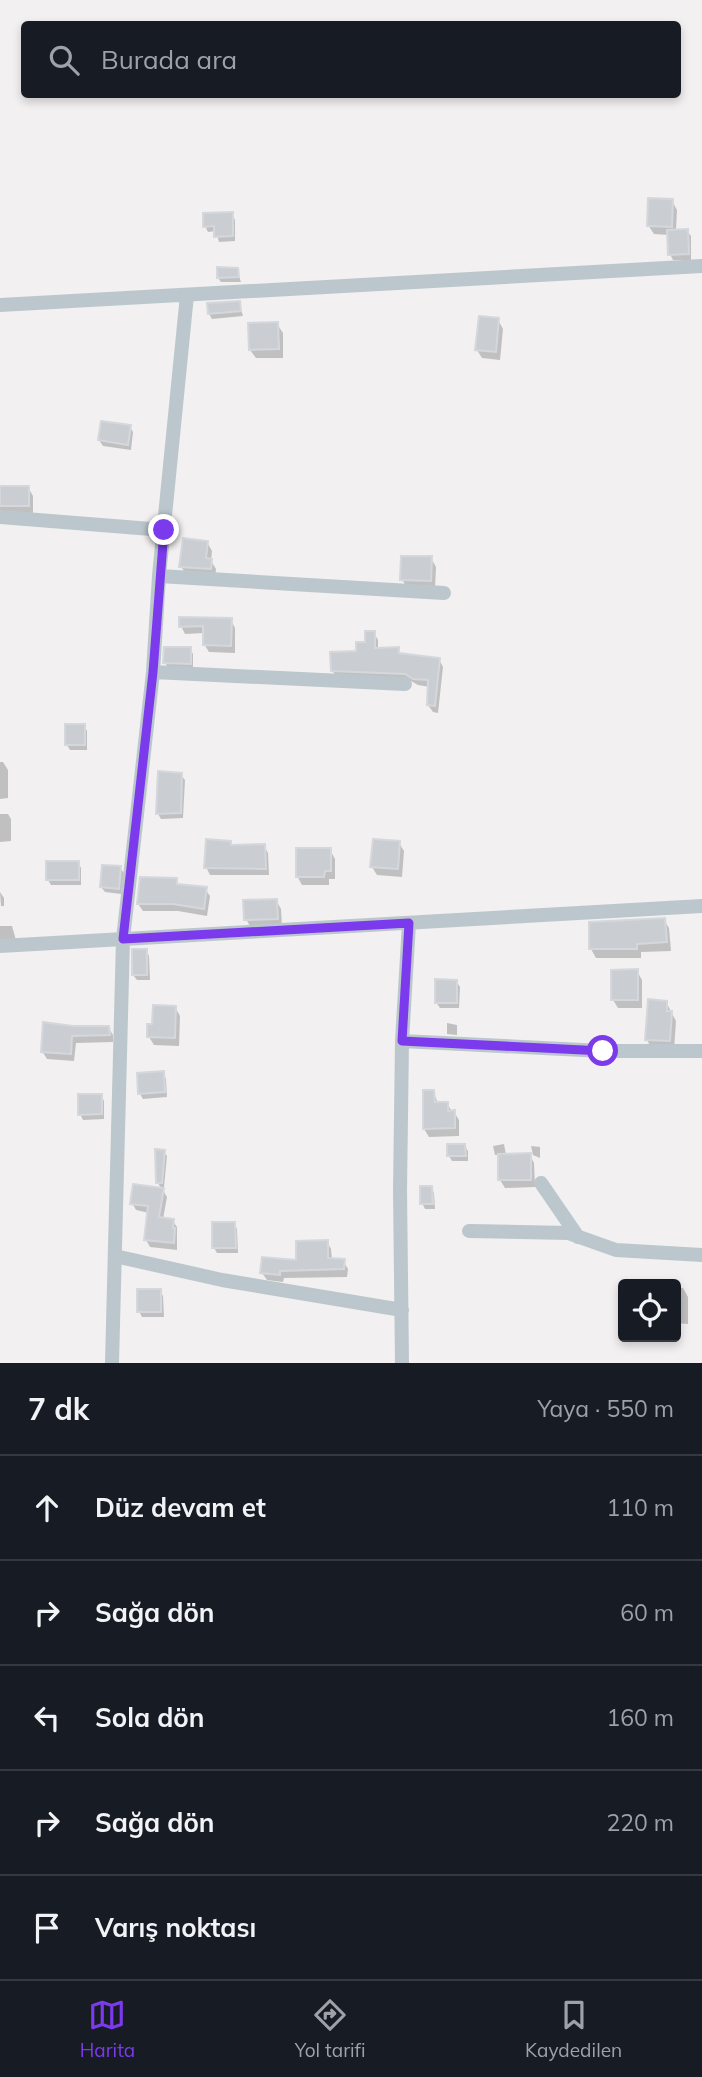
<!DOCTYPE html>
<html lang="tr">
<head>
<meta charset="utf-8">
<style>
  :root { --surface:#171b24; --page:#242831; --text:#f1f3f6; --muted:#9ea1a6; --line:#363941; --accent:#7c3aed }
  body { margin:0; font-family:Mulish,sans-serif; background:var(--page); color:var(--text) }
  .controls { position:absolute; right:21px; bottom:21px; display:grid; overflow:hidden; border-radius:7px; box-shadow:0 4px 10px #0003 }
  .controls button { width:63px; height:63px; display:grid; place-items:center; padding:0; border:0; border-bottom:2px solid var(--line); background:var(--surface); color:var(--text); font:35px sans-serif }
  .stop { position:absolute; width:21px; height:21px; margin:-16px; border:5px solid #7c3aed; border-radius:50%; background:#fff }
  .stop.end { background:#7c3aed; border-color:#fff; box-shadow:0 2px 7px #0008 }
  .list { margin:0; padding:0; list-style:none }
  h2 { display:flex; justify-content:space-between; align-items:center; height:91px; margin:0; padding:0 28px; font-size:30px }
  h2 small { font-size:23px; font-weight:400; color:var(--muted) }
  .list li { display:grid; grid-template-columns:46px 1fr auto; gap:21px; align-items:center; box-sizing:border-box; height:105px; padding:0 28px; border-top:2px solid var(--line) }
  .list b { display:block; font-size:26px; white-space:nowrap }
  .list em { font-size:23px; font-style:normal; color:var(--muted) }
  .icon { flex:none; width:38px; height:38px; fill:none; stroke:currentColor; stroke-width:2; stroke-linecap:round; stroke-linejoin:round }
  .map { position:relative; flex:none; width:702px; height:1363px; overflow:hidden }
  .search { position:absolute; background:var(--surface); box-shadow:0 4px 10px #0003; left:21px; right:21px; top:21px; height:77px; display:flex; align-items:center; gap:18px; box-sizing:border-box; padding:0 24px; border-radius:7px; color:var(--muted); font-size:26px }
  .sheet { height:616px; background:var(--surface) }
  nav { display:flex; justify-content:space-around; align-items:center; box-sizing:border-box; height:98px; border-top:2px solid var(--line); background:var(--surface); font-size:19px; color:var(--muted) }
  nav a { display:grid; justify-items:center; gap:4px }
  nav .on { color:var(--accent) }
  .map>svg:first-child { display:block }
</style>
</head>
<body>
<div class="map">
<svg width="702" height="1363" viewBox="0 0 702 1363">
  <rect width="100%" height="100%" fill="#f2f0f0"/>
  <!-- shadow -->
  <path fill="#0003" d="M672,201L677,210L676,231H687L691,236V260H673L670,254L669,235L654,234L648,225Z
    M232,214L235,220V241L219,242L216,231L208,232L205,226Z
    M237,270L241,282H221L218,278Z
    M239,303L243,316L212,319L209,314Z
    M498,320L503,329L500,360L482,358L477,350Z
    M277,324L283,333V358H256L250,350Z
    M130,427L133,432L131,450L103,446L99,440Z
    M28,487L33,496V514H0V488Z
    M207,542L212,551L211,561L216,569L215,578L186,575L181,566Z
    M431,558L436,567L435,589L407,588L402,579Z
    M231,620L235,628V653L209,652L204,644L205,633L185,634L181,626Z
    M374,633L378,640V649H398L401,655L439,659L443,667L438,713L433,712L428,705L430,687L418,685L411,681L337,678L332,670L358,653Z
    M190,648L193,654V669L168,668L165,662Z
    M84,725L87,731V750H70L67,745Z
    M0,762H3L8,770V798L0,799Z
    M181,775L185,780L183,818L161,819L158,814Z
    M0,814H8L11,819V841L0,842Z
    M230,842L233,847L264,846L268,853L269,875H210L206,867Z
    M399,843L404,851L402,877L377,875L372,867Z
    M330,850L335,859V879H329V885H302L297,876Z
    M78,862L81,868V885H51L48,880Z
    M120,868L124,873L121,894L105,892L101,887Z
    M176,879L179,886L205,889L210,896L207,916L178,911H143L138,904Z
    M0,892L4,898V906H1Z
    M276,900L281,909L282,927L251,928L246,919Z
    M664,920L669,928L671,951L641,952V958H596L591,949Z
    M0,926H12L16,940H0Z
    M146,950L149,956L150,980H137L133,975L134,951Z
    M637,971L642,980V1008H618L613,1000Z
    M456,981L460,987L459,1008H440L436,1002Z
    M666,1002L676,1021L674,1050L652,1049L647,1040Z
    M175,1007L180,1016L179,1046L154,1045L149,1037L154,1026Z
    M447,1023L457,1025V1035L447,1034Z
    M108,1027L113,1035V1042L76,1043L74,1061L47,1059L42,1051L73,1028Z
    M163,1073L166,1079L167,1097L143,1099L140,1094Z
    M433,1091L438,1103H447L452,1112H454L459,1120V1136L429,1137L424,1129Z
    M101,1095L104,1101V1119L83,1120L80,1114Z
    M504,1144L506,1155H530L534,1163L535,1187L505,1188L500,1180V1155H495L493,1146Z
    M464,1145L468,1151V1161H452L449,1156Z
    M531,1146L540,1147V1158L533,1155Z
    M164,1152L167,1156L164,1187H161L167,1197L163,1219L172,1220L177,1227V1250L150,1247L146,1240L149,1213L136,1210L132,1203L162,1190L158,1183Z
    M431,1188L434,1193L435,1209H425L422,1203Z
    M234,1224L237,1229L238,1253H217L214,1248Z
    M327,1242L331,1249L332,1260L343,1261L348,1269L347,1277L284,1278L283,1282L267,1280L262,1273L298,1262Z
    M676,1288H683L688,1297V1324L676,1323Z
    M160,1291L163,1296L164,1317H142L139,1311Z"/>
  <!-- building -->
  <path fill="#caced3" stroke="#d4d7dc" stroke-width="2" d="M648,198L673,199L672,227L647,226Z
    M233,212V236L214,237V226L203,227V213Z
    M688,229L689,254L668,255L667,230Z
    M217,267L238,268L239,277L217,278Z
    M240,301L241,311L208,314L207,303Z
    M479,316L499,318L496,352L475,350Z
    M278,322L279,349L249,350L248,323Z
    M101,421L131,425L128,445L98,440Z
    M0,486H29V506H0Z
    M183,538L208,541L206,558L212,559L211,569L179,567Z
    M401,556H432L431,581L400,580Z
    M179,617L232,618L231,646L203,645V626L179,627Z
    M365,631H375V648L399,647V653L440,658L435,706L427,705L428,680L413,679L405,674L331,671L330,652L356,651V642H365Z
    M164,647H191V664L163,663Z
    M65,724H85V745H65Z
    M158,771L182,773L181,813L156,814Z
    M206,839L231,841V845L265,844L266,869L204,868Z
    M373,839L400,841L398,869L370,867Z
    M296,848H331V871H325L324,877H296Z
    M46,861H79V880H46Z
    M102,865L121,866L119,889L100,887Z
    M140,877L177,878V884L207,887L204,909L173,904H137Z
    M277,899L278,919L244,920L243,900Z
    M665,918L667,942L637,944V949H589V922Z
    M132,949H147V975H132Z
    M638,969V1000H611V970Z
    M435,979L457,980V1003H435Z
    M648,999L667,1001V1011H672L670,1041L645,1040Z
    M153,1005L176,1006L175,1038L147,1037V1024H152Z
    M43,1022L73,1026H109L110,1035L72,1036L71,1054L41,1052Z
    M164,1071L165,1092L138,1094L137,1073Z
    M423,1090H434L435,1102H448V1111L455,1110V1128L423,1129Z
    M78,1094H102V1114L78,1115Z
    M447,1144H465L466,1156H447Z
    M155,1149L165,1150L162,1183H156Z
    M531,1153V1180H498V1154Z
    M133,1184L164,1188L159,1217L174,1219L173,1228H175L174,1243L144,1240L148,1206L130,1204Z
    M420,1186H432L433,1204H420Z
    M212,1222H235L236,1248H212Z
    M328,1240V1258L345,1259L344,1269L280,1271V1275L260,1273L262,1257L296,1260V1241Z
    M137,1289H161V1312H137Z"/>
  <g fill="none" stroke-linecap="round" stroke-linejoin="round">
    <!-- minor -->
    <path stroke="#bbc7cd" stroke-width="14" d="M0,305L702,266
      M0,517L164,530
      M159,576L444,593
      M153,672L405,684
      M0,946L702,906
      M402,1041L603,1051H702
      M541,1183L578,1237
      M469,1231L568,1233L616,1250L702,1255
      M115,1256L222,1280L402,1310
      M112,1363L123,939L153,672L159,576L187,295
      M402,1363L400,1190L402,1041L409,923"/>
  </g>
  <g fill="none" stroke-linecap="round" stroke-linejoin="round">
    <!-- route -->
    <path stroke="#7c3aed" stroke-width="9" d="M164,530L153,672L123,939L409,923L402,1041L603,1051"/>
  </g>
</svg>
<div class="controls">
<button><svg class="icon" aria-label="locate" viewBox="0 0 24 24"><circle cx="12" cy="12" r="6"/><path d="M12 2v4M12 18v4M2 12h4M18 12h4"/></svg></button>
</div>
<div class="stop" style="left:603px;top:1051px"></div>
<div class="stop end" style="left:164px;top:530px"></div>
<div class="search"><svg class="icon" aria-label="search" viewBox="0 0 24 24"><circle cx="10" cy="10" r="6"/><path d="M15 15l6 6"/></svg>Burada ara</div>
</div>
<section class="sheet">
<h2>7 dk<small>Yaya · 550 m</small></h2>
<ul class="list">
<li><svg class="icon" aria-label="ahead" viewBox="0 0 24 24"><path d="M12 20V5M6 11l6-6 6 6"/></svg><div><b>Düz devam et</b></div><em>110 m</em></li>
<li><svg class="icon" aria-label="right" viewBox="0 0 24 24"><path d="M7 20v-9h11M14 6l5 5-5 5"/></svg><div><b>Sağa dön</b></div><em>60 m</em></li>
<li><svg class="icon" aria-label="left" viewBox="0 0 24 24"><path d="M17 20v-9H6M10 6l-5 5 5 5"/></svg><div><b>Sola dön</b></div><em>160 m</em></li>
<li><svg class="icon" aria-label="right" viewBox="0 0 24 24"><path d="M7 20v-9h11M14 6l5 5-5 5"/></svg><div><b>Sağa dön</b></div><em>220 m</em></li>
<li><svg class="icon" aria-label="arrive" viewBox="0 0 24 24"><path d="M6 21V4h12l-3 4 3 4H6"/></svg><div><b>Varış noktası</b></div></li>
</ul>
</section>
<nav>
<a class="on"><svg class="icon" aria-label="map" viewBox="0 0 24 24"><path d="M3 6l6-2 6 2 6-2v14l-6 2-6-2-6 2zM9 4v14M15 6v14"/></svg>Harita</a>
<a><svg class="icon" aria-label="directions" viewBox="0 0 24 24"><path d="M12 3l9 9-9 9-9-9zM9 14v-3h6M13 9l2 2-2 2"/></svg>Yol tarifi</a>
<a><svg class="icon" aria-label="saved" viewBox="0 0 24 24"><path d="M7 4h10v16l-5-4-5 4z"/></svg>Kaydedilen</a>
</nav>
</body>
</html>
